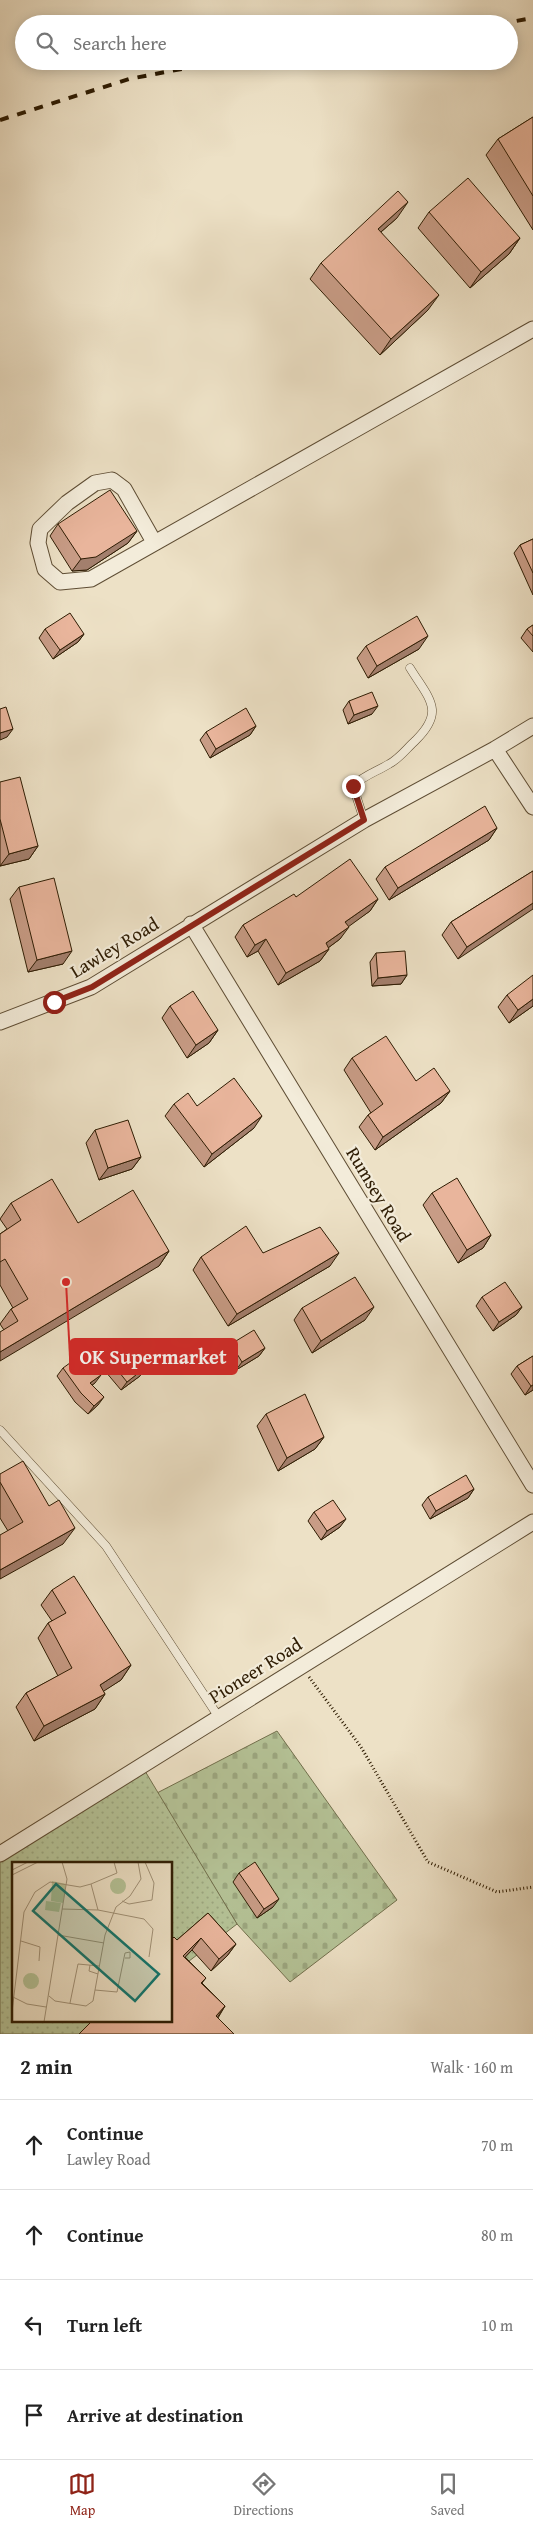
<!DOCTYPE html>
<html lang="en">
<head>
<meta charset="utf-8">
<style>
  :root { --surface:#fff; --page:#f6f6f6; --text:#222; --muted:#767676; --line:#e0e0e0; --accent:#8f2418 }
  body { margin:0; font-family:"Gentium Book Plus",serif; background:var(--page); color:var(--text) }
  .stop { position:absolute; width:15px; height:15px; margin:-11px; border:4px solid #8f2418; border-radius:50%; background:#fff }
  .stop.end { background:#8f2418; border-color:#fff; box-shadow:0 1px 5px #0008 }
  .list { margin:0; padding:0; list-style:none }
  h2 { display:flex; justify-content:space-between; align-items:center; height:65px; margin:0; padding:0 20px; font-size:21px }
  h2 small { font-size:16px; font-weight:400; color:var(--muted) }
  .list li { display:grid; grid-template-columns:32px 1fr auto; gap:15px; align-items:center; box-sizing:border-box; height:90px; padding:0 20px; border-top:1px solid var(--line) }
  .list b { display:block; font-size:19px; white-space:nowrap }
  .list p { margin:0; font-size:16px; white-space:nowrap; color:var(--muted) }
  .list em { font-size:16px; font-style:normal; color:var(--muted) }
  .icon { flex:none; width:28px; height:28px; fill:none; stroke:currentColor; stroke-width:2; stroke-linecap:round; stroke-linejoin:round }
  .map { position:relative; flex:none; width:533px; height:2034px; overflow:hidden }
  .search { position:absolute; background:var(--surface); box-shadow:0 2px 12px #0003; left:15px; right:15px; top:15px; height:55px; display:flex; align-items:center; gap:12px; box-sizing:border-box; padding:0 18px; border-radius:28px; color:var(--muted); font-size:19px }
  .sheet { height:425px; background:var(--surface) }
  nav { display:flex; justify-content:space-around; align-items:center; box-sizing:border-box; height:70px; border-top:1px solid var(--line); background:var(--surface); font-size:14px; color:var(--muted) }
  nav a { display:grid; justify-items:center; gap:2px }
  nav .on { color:var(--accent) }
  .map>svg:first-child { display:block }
</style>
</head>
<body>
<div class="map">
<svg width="533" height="2034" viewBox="0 0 533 2034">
  <defs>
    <pattern id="cemetery-stones" width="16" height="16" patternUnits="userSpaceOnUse" patternTransform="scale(1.25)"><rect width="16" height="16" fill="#b5c397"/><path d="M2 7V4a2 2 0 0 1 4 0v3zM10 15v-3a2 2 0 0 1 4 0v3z" fill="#9ca780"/></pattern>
    <pattern id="garden-dots" width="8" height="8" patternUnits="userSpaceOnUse" patternTransform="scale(1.25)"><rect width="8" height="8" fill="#b5c397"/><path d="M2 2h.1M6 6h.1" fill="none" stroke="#9ca780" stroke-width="1.8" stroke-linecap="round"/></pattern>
  </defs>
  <rect width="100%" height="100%" fill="#ede1c6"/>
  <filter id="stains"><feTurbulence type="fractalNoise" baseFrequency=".004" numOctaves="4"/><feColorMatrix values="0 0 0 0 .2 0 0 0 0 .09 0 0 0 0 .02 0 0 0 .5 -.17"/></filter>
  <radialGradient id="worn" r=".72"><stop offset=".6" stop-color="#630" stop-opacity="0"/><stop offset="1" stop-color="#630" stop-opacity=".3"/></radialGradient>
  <!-- cemetery -->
  <path fill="url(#cemetery-stones)" stroke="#72704d" d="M277,1731L397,1900L290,1982L237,1924L157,1793Z"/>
  <!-- garden -->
  <path fill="url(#garden-dots)" stroke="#72704d" d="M142,1766L237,1924L171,1975V1863H14V2020H114L96,2034H0V1854Z"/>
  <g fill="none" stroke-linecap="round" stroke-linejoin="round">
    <!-- service casing -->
    <g stroke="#5e4d34" stroke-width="9">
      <path id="service" d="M364,820L353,786C364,775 376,772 389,764C399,759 407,748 415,741C446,711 429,699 410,668
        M0,1430L106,1546L218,1716"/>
    </g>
    <!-- minor casing -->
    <g stroke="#5e4d34" stroke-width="17">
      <path id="minor" d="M154,542L124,489L112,480L95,483L67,503L40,529L38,543L45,569L60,582L91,579L533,329
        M495,749L533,807
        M191,924L533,1485
        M0,1022L91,987L364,820L495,749L533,726
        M0,1854L533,1522"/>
    </g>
    <!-- path -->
    <path stroke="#2e1c03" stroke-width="3" stroke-dasharray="1 2.5" stroke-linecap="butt" d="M309,1677L361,1747L428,1862L497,1892L533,1887"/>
    <!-- service -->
    <use href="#service" stroke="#f3ecda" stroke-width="8"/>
    <!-- minor -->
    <use href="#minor" stroke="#f3ecda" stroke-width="15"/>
    <!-- rail -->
    <path stroke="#2e1c03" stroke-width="4" stroke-dasharray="9 9" stroke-linecap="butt" d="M499,24L533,18
      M0,120L129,79L223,61"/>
  </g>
  <!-- wall -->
  <path fill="#c89c86" stroke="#2e1c03" d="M533,117V230L486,155L498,139Z
    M429,212L520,238L509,254L470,288L418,228Z
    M397,218L381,232L428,310L380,355L310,279L321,263Z
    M58,524L137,531L128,543L87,570L72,571L50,536Z
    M533,539V595L514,553L520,545Z
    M533,625V652L521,638L527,629Z
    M45,629L84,634L78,642L53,659L39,638Z
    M366,646L419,649L368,678L357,658Z
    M349,701L372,714L348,724L343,710Z
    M256,726L250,735L210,758L200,740L206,732Z
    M0,782L38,846L29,859L0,866Z
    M497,828L489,840L389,900L376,879L385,867Z
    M533,871L458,959L442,935L451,922Z
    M19,887L63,964L28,972L10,899Z
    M296,897L378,899L370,911L348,926L340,939L328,948L329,949L320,961L278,985L258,951L247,957L235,937L243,925Z
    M376,953L407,975L401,984L372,986L370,962Z
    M507,995L533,1006L509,1023L498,1007Z
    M170,1006L218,1030L209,1043L187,1058L162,1018Z
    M352,1058L416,1081L450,1091L441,1103L375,1150L359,1127L368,1115L371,1113L344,1070Z
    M174,1104L197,1106L254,1128L204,1167L165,1116Z
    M95,1130L141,1157L132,1169L99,1180L86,1143Z
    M432,1193L491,1235L483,1248L458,1263L423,1205Z
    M11,1203L78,1223L169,1251L159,1266L4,1330L0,1324L11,1309L13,1308L0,1285V1234L7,1229L0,1219Z
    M263,1253L330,1266L228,1326L193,1270L201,1257Z
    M482,1297L522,1307L516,1315L493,1331L476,1306Z
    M302,1308L365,1320L312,1353L294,1320Z
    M231,1344L265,1348L259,1356L236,1370L225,1353Z
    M533,1356V1390L525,1395L511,1374L517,1366Z
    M111,1362L140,1376L121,1390L105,1371Z
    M63,1368L95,1383L92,1385L98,1405L88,1414L75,1402L57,1376Z
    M266,1414L324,1437L315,1449L278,1471L257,1426Z
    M0,1474L63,1544L8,1531L0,1518Z
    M474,1489L468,1498L430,1519L422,1505L428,1497Z
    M314,1512L340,1527L321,1540L308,1521Z
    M52,1590L131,1665L121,1680L103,1691L105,1694L95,1709L34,1741L16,1707L26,1693L58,1676L38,1638L48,1623L52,1621L41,1605Z
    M239,1873L273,1907L257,1918L233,1882Z
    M208,1913L236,1944L227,1956L211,1971L192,1950L185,1957L206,1978L202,1983L225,2006L218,2018L79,2034L177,1940Z"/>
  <!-- shaded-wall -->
  <path fill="#a37f6d" stroke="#2e1c03" d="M408,202L397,218L367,244L378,229Z
    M520,238L509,254L470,288L481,272Z
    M439,295L428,310L380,355L391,339Z
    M137,531L128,543L87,570L72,571L81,559Z
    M84,634L78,642L53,659L60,650Z
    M428,636L419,649L368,678L377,666Z
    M378,706L372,714L348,724L354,715Z
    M256,726L250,735L210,758L216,749Z
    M13,729L7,737L0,740V733Z
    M497,828L489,840L389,900L398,888Z
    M38,846L29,859L0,866L9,854Z
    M378,899L370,911L337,935L345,922Z
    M533,903V909L458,959L467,947Z
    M349,927L340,939L317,956L326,943Z
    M266,939L258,951L247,957L255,945Z
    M329,949L320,961L278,985L286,973Z
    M72,951L63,964L28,972L37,960Z
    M407,975L401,984L372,986L378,978Z
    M533,999V1006L509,1023L518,1010Z
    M218,1030L209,1043L187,1058L196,1045Z
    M450,1091L441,1103L375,1150L383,1137Z
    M262,1116L254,1128L204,1167L212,1154Z
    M141,1157L132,1169L99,1180L108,1168Z
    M491,1235L483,1248L458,1263L467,1250Z
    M169,1251L159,1266L0,1361V1352Z
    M339,1253L330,1266L228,1326L237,1314Z
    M374,1307L365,1320L312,1353L321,1341Z
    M522,1307L516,1315L493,1331L499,1322Z
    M265,1348L259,1356L236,1370L242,1362Z
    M146,1367L140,1376L121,1390L127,1382Z
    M101,1375L95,1383L84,1391L90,1383Z
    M533,1385V1390L525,1395L531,1386Z
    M104,1397L98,1405L88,1414L94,1406Z
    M324,1437L315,1449L278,1471L287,1458Z
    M474,1489L468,1498L430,1519L436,1511Z
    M346,1519L340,1527L321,1540L327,1531Z
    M75,1528L63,1544L0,1579V1570Z
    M131,1665L121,1680L90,1700L100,1685Z
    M105,1694L95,1709L34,1741L44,1726Z
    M279,1899L273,1907L257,1918L264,1909Z
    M201,1938L192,1950L175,1968L183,1956Z
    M236,1944L227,1956L211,1971L219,1959Z
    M225,2006L217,2018L216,2016Z"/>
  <!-- building -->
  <path fill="#e9b59c" stroke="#2e1c03" d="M533,117V196L498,139Z
    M468,178L520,238L481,272L429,212Z
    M398,191L408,202L378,229L439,295L391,339L321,263Z
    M110,490L137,531L96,557L81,559L58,524Z
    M533,539V573L520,545Z
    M70,613L84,634L60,650L45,629Z
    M417,616L428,636L377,666L366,646Z
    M533,625V636L527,629Z
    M372,692L378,706L354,715L349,701Z
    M6,707L13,729L0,733V709Z
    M246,708L256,726L216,749L206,732Z
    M20,777L38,846L9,854L0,819V782Z
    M485,806L497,828L398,888L385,867Z
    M350,859L378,899L345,922L349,927L326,943L329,949L286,973L266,939L255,945L243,925L294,894L296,897Z
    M533,871V903L467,947L451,922Z
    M54,878L72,951L37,960L19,887Z
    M405,951L407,975L378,978L376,953Z
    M533,975V999L518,1010L507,995Z
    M193,991L218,1030L196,1045L170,1006Z
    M386,1036L416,1081L434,1068L450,1091L383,1137L368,1115L383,1104L352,1058Z
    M234,1078L262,1116L212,1154L174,1104L188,1093L197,1106Z
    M128,1120L141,1157L108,1168L95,1130Z
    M457,1178L491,1235L467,1250L432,1193Z
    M52,1179L78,1223L133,1190L169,1251L0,1352V1332L18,1321L11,1309L28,1299L5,1259L0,1262V1234L21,1220L11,1203Z
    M246,1226L263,1253L320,1227L339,1253L237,1314L201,1257Z
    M355,1277L374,1307L321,1341L302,1308Z
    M505,1282L522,1307L499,1322L482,1297Z
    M254,1330L265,1348L242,1362L231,1344Z
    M130,1347L146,1367L127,1382L111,1362Z
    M85,1352L101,1375L90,1383L104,1397L94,1406L81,1393L63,1368Z
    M533,1356V1385L531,1386L517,1366Z
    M305,1394L324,1437L287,1458L266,1414Z
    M23,1461L49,1506L59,1500L75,1528L0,1570V1535L23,1522L0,1482V1474Z
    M466,1475L474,1489L436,1511L428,1497Z
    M333,1500L346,1519L327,1531L314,1512Z
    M74,1576L131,1665L100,1685L105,1694L44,1726L26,1693L72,1668L48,1623L66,1613L52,1590Z
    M255,1862L279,1899L264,1909L239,1873Z
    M208,1913L236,1944L219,1959L201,1938L183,1956L206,1978L201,1983L225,2006L216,2016L234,2034H79L93,2020H171V1940L174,1937L177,1940Z"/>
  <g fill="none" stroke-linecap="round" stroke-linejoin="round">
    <!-- route -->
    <path stroke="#8f2418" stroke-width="6" d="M54,1002L92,987L364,820L353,786"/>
  </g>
  <g text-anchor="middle" stroke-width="4.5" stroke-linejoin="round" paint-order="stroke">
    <!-- street labels -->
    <g font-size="19" fill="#2e1c03" stroke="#f3ecda">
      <text transform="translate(114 947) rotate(-31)" y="7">Lawley Road</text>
      <text transform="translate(379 1194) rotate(59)" y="7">Rumsey Road</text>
      <text transform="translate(255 1670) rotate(-32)" y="7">Pioneer Road</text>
    </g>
  </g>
  <!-- overview -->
  <g transform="translate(12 1862)">
    <rect width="160" height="160" fill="#ede1c6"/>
    <path d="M34,39L49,41L47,50L33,48Z" fill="#b5c397"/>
    <path d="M40,19L54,22L51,41L39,39Z" fill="#b5c397"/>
    <path d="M98 24a8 8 0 1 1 16 0a8 8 0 1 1-16 0ZM11 119a8 8 0 1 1 16 0a8 8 0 1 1-16 0Z" fill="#b5c397"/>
    <path fill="none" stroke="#a19278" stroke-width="1" d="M0,8L16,0M0,13L26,0M79,22L86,48M110,39L117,42L140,38L142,21L133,0M50,47L86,48L132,57L141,67L137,95M46,73L92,81M9,79L28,85L27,99M78,103L77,109L86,112M83,128L93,73L104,45L118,34L129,17L126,0M37,134L43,139L74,144L81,139L83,128L105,130L113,91L118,90V96H113M1,135L15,142L34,145M58,141L66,102L87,104M0,150L12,50L23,30L38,20L68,25L79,22L105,11L102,0M32,160L55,17L50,0"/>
    <path fill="#0f766e" fill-opacity="0.15" stroke="#0f766e" stroke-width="2.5" d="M44,22L147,112L123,139L21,49Z"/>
    <rect width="160" height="160" fill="none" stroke="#2e1c03" stroke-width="2.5"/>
  </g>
  <!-- callouts -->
  <path fill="none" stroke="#d62828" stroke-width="2" d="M66 1282L70 1357"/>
  <circle fill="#d62828" stroke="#f3ecda" stroke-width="2" cx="66" cy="1282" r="5"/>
  <rect fill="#d62828" stroke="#d62828" stroke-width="2" x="70" y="1339" width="167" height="35" rx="5"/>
  <g font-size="20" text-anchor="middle" font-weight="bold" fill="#fff">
    <text x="153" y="1364">OK Supermarket</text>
  </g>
  <rect width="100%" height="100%" filter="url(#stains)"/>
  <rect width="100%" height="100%" fill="url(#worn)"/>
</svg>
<div class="stop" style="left:54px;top:1002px"></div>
<div class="stop end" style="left:353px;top:786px"></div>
<div class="search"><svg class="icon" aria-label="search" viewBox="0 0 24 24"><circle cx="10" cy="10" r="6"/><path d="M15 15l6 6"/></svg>Search here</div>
</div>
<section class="sheet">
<h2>2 min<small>Walk · 160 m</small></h2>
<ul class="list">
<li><svg class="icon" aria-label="ahead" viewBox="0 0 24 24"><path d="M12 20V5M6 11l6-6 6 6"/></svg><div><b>Continue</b><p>Lawley Road</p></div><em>70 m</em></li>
<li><svg class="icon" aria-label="ahead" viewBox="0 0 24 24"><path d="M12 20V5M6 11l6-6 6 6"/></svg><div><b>Continue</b></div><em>80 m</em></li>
<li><svg class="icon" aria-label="left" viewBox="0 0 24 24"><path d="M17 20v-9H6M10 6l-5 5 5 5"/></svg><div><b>Turn left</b></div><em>10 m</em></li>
<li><svg class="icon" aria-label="arrive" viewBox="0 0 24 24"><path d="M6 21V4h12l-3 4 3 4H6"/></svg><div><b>Arrive at destination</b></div></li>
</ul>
</section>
<nav>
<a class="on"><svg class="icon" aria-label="map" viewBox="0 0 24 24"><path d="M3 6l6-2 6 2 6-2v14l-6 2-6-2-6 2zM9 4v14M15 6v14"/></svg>Map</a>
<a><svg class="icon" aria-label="directions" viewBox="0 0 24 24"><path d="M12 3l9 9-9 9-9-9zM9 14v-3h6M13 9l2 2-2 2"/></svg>Directions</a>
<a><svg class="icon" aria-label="saved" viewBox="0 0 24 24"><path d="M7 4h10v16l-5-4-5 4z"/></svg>Saved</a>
</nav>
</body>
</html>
